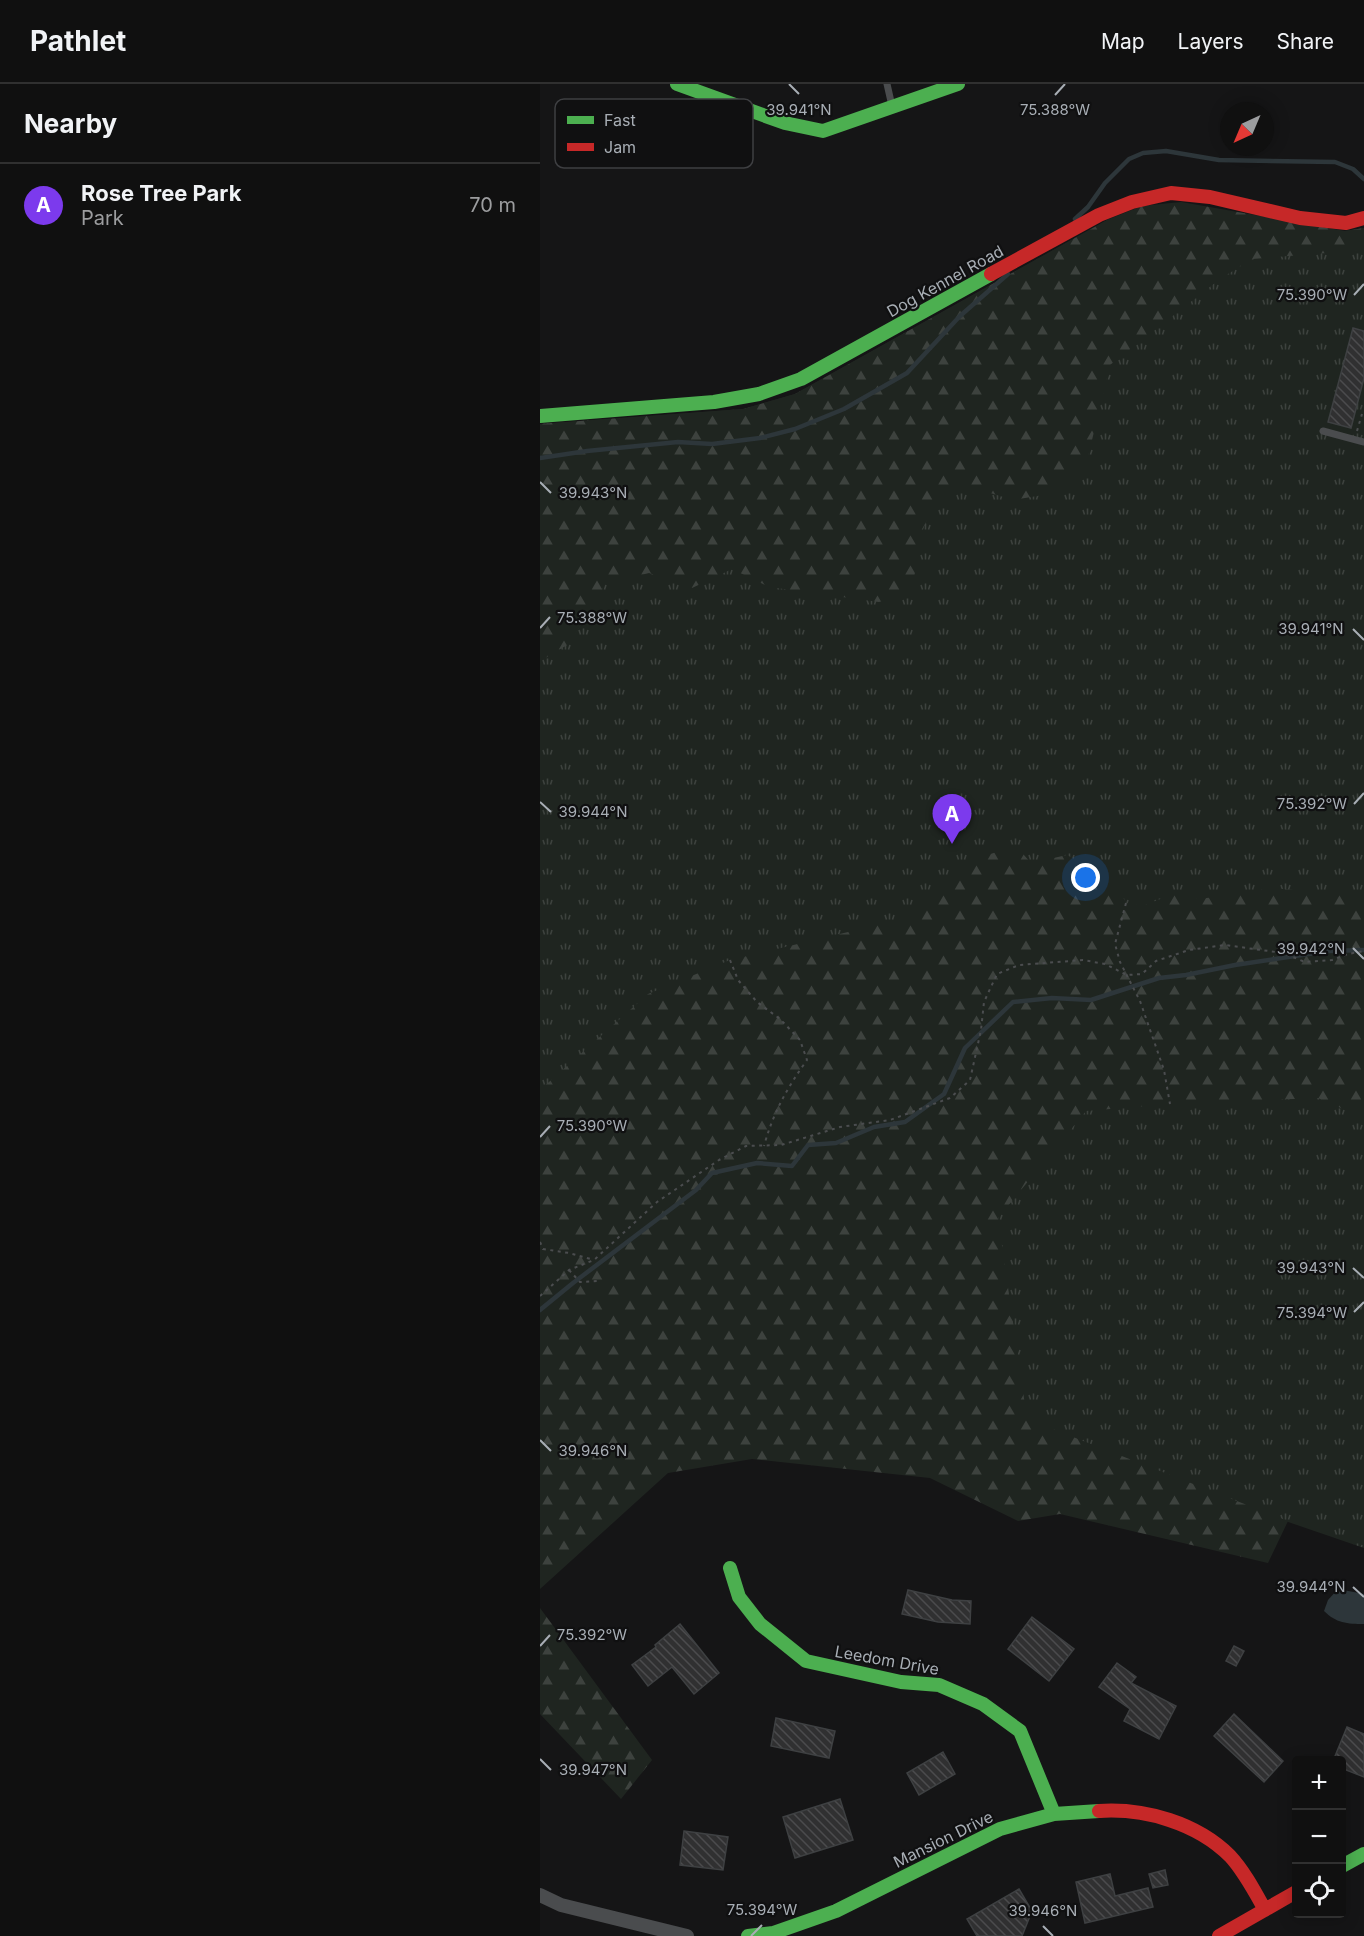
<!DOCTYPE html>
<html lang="en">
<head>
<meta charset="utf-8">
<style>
  :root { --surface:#101010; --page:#191919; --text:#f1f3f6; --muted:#9c9d9f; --line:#303030; --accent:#7c3aed }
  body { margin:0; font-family:Inter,sans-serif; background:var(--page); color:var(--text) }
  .controls { position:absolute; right:18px; bottom:18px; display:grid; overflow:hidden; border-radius:6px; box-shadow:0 3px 15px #0003 }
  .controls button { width:54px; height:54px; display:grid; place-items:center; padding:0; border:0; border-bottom:2px solid var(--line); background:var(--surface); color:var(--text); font:30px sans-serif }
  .compass { position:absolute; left:680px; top:18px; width:54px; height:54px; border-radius:50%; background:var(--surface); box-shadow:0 3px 15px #0003; rotate:224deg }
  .you { position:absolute; left:546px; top:794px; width:21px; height:21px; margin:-15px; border:4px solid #fff; border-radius:50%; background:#1a73e8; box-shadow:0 0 0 9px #1a73e833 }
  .badge { display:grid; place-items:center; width:39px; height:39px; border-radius:50%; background:var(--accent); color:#fff; font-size:20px; font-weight:700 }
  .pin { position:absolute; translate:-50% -50px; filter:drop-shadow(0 2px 3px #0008) }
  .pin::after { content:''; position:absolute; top:32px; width:21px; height:18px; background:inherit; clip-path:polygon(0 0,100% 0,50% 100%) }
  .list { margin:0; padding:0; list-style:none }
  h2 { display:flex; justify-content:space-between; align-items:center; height:78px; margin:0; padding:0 24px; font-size:26px }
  h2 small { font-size:20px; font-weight:400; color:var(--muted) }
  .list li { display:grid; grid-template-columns:39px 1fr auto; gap:18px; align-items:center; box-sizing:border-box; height:84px; padding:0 24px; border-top:2px solid var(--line) }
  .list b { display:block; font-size:22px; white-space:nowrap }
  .list p { margin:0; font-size:20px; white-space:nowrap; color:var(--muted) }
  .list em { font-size:20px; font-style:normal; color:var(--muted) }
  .icon { flex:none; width:33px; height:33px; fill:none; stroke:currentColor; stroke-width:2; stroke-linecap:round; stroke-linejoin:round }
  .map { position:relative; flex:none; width:824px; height:1852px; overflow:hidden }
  header { display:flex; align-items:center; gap:36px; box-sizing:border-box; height:84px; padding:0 30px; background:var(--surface); border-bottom:2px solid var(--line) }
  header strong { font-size:28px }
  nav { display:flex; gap:33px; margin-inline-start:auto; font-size:21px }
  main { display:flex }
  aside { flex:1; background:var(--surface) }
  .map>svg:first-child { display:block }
</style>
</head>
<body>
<header>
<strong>Pathlet</strong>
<nav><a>Map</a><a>Layers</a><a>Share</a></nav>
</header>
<main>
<aside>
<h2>Nearby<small></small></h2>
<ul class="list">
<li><span class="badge">A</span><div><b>Rose Tree Park</b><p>Park</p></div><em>70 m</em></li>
</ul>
</aside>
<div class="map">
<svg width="824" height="1852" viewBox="0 0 824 1852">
  <defs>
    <pattern id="grass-tufts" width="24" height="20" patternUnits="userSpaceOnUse" patternTransform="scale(1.5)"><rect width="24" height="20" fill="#1f2520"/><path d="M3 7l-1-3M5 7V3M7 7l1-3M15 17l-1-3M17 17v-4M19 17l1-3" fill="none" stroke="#3d423e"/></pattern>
    <pattern id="forest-firs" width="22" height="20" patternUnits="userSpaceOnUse" patternTransform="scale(1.5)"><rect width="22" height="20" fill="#1f2520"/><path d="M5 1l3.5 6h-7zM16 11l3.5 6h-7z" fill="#3d423e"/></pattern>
    <pattern id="building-back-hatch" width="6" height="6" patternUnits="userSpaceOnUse" patternTransform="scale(1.5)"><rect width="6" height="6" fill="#303031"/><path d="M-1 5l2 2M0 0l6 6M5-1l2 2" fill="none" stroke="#4b4b4d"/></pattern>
  </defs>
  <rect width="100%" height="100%" fill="#151516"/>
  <!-- grass -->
  <path fill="url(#grass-tufts)" d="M569,135L805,147L824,144V1464L0,1181V340L203,325L255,310Z"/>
  <!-- forest -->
  <path fill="url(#forest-firs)" d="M641,118L805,147L824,144V166L712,175L680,195L570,281L546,381L515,409L473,416L434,404L413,406L395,415L382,448L374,494L361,512L339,518L229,503L192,485L152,504L109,489L65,500L29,560L0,577V340L203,325L255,310L569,135L602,122Z
    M476,762L491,779L527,771L575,798L586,819L603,822L635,809L660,815L733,804L824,813V1034L778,1014L630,1020L546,1027L458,1134L487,1335L748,1437L728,1479L520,1430L478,1437L390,1394L212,1375L128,1389L0,1505V1006L108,910L190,876L371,833L387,814L413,804L428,777Z
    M0,1524L112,1676L81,1715L0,1630Z"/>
  <!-- water -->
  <path fill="#2d363a" d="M798,1505L824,1510V1540C807,1540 796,1539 784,1527L788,1516Z"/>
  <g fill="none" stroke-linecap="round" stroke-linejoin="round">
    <!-- stream -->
    <path stroke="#2d363a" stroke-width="4.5" d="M535,135L548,123L565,99L589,75L603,69L626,67L679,76L795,78L813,85L824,95
      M0,374L47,367L138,358L172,360L220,354L255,345L304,325L367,289L420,232L468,190
      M0,1226L33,1199L156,1106L172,1089L217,1079L252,1082L268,1061L296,1059L334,1043L365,1038L404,1010L425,964L473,918L512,914L551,916L619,894L646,891L695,881L789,867L824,866"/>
  </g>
  <!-- building -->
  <path fill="url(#building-back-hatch)" stroke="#3e4042" stroke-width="1.5" d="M813,244L824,247V294L811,344L788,338Z
    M368,1506L412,1516L431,1517L430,1540L398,1538L362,1530Z
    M492,1533L534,1565L509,1597L468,1565Z
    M140,1540L179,1589L154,1610L132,1583L108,1602L92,1581L116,1563L115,1561Z
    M694,1562L704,1567L696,1582L686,1577Z
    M577,1579L596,1593L591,1599L636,1622L619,1655L584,1637L590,1625L559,1603Z
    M694,1630L743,1677L724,1698L674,1652Z
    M236,1634L295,1647L289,1674L231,1662Z
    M807,1643L824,1650V1693L801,1684V1677H793Z
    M403,1668L415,1690L379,1711L367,1689Z
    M300,1715L313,1756L255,1774L243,1733Z
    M144,1747L188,1753L183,1786L140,1781Z
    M625,1786L628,1801L613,1804L609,1790Z
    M570,1790L575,1812L608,1804L613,1823L545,1839L536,1798Z
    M479,1805L492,1827L482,1852H437L427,1835Z"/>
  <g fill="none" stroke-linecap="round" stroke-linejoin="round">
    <!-- path -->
    <path stroke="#4b4d4f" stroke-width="2" stroke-dasharray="3 4.5" stroke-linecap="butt" d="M817,347L822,330
      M586,819L575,860L580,878L600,917L624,986L630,1020
      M190,876L198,896L217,918L240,935L260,956L267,976C247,1004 233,1029 224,1062
      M0,1158L3,1165L29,1169L54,1176
      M29,1186L40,1198L58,1197
      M0,1212L29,1186L54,1176L117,1118L179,1076L206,1062L241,1061L300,1043L350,1036L410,1014L430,996L441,946L444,918L457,890L479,881L543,876L565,880L587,891L602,890L616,877L649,866L685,861L743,869L765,878L792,876L808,870L824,867"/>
    <!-- lane -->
    <path stroke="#4a4c4e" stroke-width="7" d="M347,0L352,22
      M783,347L824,358"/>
    <!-- street -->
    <path stroke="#4a4c4e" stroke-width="14" d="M0,1811L21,1821L147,1852"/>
    <!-- fast -->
    <path stroke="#4caf50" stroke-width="14" d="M137,0L245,39L283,47L418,0
      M0,332L174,318L219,310L261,295L451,190
      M190,1484L199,1513L220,1540L266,1577L361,1598L399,1601L443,1620L480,1647L514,1730
      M802,1782L824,1770
      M208,1852L233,1849L296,1827L460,1745L514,1730L559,1727"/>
    <!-- jam -->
    <path stroke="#c62828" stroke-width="14" d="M451,190L559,131L592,118L631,109L670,113L760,134L806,139L824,134
      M559,1727C605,1724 657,1739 690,1772C704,1787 715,1808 725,1826
      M679,1852L756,1808"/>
  </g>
  <!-- ticks -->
  <path fill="none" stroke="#a8aeb5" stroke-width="2" d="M249,0L259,10M515,11L525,0M814,211L824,200M0,398L11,409M0,544L10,533M813,545L824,556M0,718L11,728M814,720L824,709M813,864L824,875M0,1053L10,1042M813,1184L824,1194M814,1228L824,1218M0,1356L11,1367M813,1503L824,1513M0,1562L10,1551M0,1675L11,1686M503,1842L513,1852M211,1852L222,1841"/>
  <g text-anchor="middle" stroke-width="4.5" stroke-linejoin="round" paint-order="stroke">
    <!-- street labels -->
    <g font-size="16" fill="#a8aeb5" stroke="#101011">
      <text transform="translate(405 197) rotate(-29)" y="6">Dog Kennel Road</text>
      <text transform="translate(347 1576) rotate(10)" y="6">Leedom Drive</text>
      <text transform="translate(403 1755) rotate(-26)" y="6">Mansion Drive</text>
    </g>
  </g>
  <!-- legend -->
  <rect x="15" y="15" width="198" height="69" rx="9" fill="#101011" stroke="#3e3f42" stroke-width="1.5"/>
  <rect x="27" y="32" width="27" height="8" fill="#4caf50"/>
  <rect x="27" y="59" width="27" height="8" fill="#c62828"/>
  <g font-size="16" fill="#a8aeb5">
    <text x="64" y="42">Fast</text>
    <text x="64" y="69">Jam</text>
  </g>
  <g font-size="15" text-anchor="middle" fill="#a8aeb5" stroke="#101011" stroke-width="4.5" stroke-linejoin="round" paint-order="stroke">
    <text x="259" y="31">39.941°N</text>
    <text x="515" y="31">75.388°W</text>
    <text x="772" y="216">75.390°W</text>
    <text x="53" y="414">39.943°N</text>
    <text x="52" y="539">75.388°W</text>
    <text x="771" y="550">39.941°N</text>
    <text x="772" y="725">75.392°W</text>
    <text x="53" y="733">39.944°N</text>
    <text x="771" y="870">39.942°N</text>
    <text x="52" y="1047">75.390°W</text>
    <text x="771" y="1189">39.943°N</text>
    <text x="772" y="1234">75.394°W</text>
    <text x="53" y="1372">39.946°N</text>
    <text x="771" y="1508">39.944°N</text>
    <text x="52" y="1556">75.392°W</text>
    <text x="53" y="1691">39.947°N</text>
    <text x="222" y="1831">75.394°W</text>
    <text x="503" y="1832">39.946°N</text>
  </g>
</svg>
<div class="controls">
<button>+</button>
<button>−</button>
<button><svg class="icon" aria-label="locate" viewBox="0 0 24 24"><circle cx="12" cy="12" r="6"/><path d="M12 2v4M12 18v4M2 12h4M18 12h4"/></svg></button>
</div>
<svg class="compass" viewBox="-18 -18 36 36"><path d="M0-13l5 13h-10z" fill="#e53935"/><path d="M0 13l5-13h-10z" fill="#9c9d9f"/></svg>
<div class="you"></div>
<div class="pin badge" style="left:412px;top:760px">A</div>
</div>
</main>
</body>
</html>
